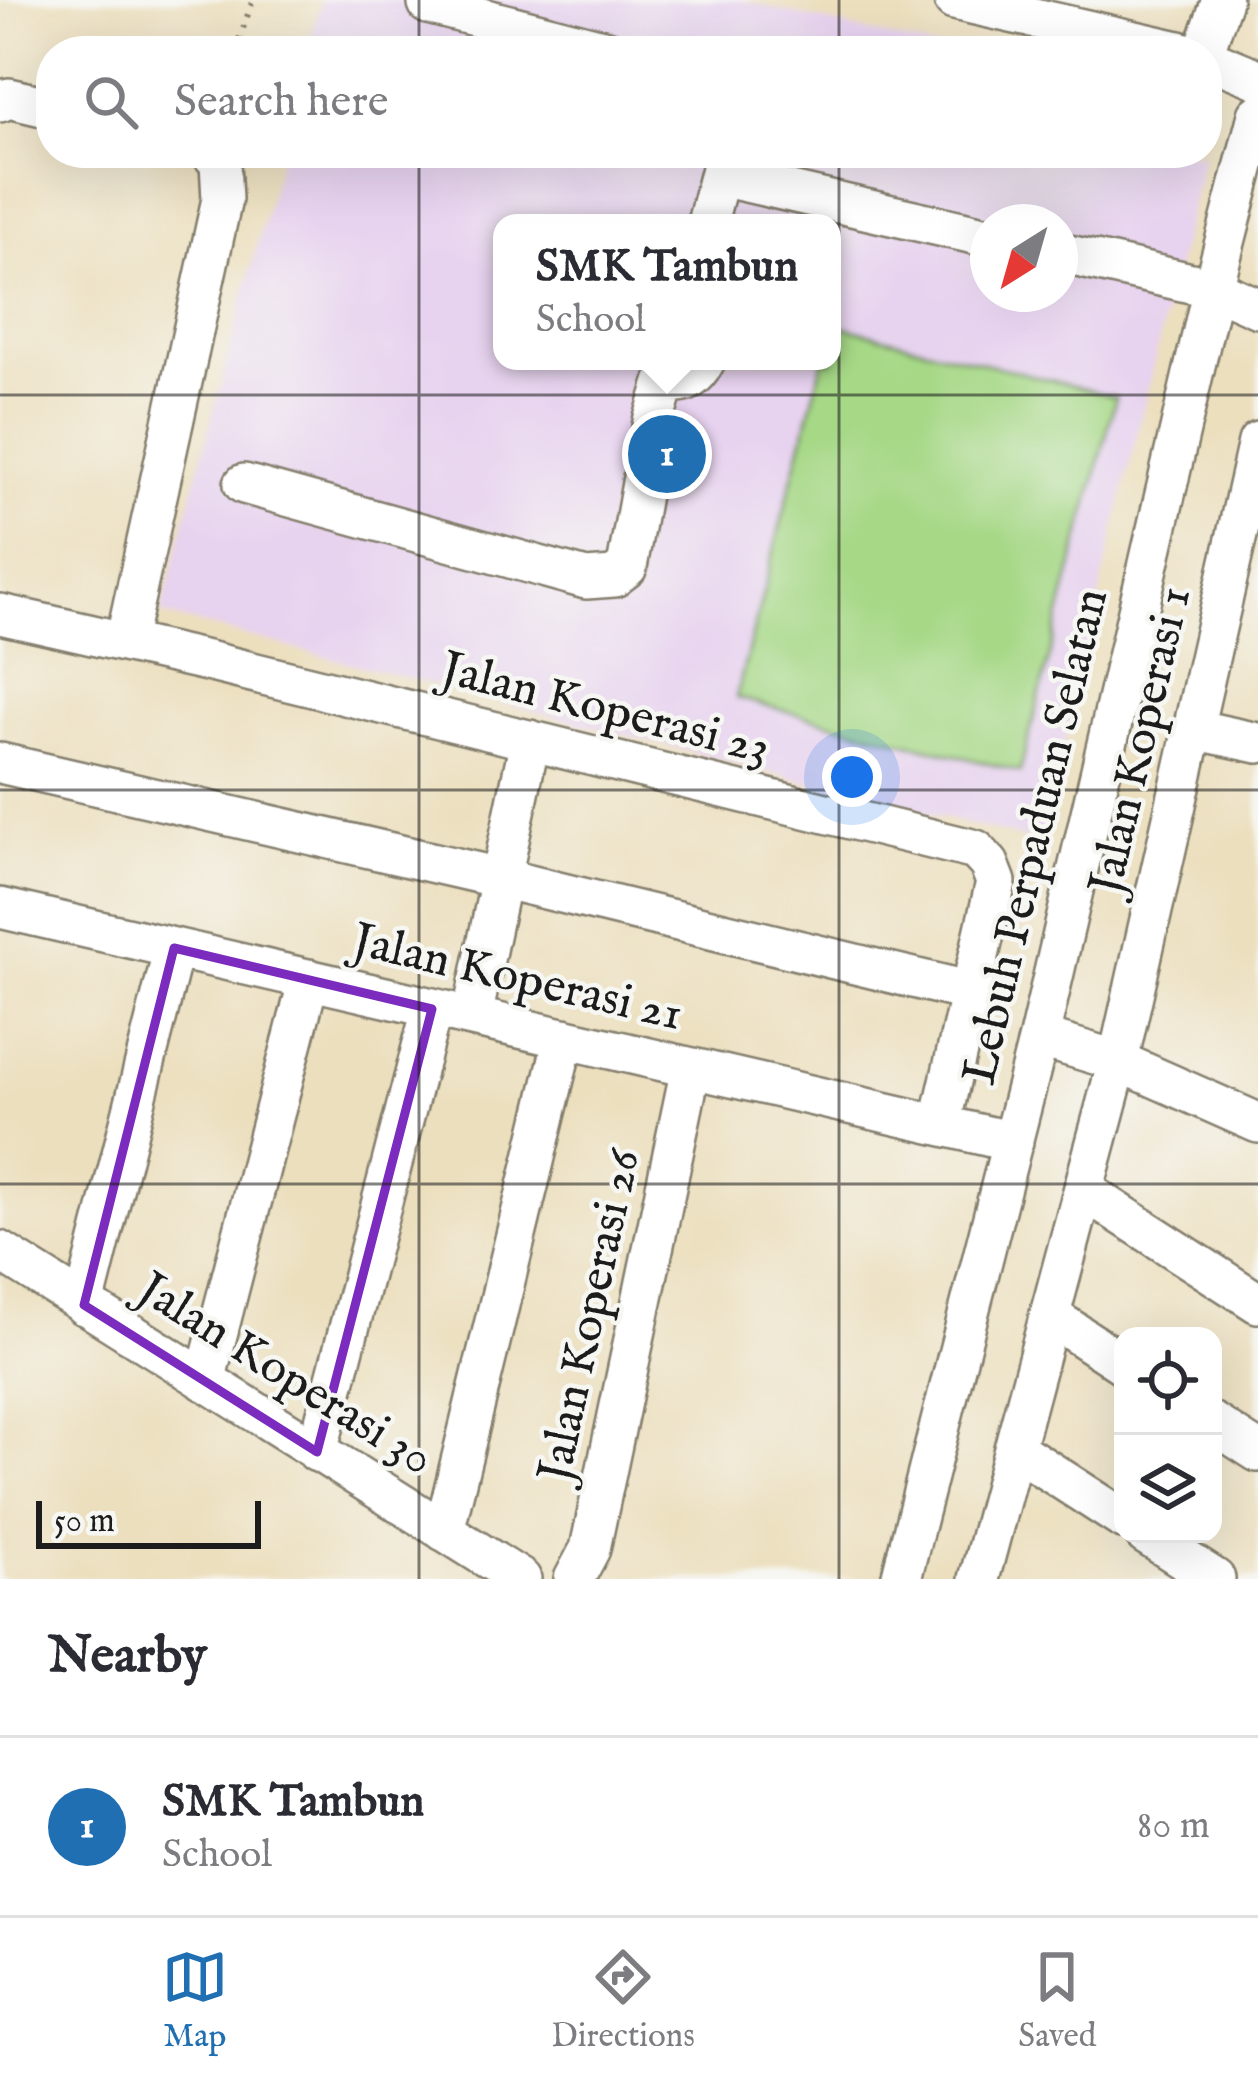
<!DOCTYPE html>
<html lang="en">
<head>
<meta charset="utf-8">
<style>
  :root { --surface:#fff; --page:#f2f2f3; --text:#2b2b33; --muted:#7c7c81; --line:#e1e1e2; --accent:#1f6fb2 }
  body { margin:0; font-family:"IM FELL English",serif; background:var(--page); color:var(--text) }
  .controls { position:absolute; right:36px; bottom:36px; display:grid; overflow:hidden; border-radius:24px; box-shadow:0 12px 48px #0002 }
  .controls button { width:108px; height:108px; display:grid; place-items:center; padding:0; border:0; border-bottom:3px solid var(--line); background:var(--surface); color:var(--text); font:60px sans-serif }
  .compass { position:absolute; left:970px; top:204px; width:108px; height:108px; border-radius:50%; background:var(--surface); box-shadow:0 12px 48px #0002; rotate:217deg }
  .scale { position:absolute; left:36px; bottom:30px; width:225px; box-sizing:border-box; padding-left:12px; border:6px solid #1c1c1c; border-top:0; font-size:33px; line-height:42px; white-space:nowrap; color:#1c1c1c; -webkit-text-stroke:9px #f6f6f2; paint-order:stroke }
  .you { position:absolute; left:852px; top:777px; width:42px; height:42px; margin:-30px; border:9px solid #fff; border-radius:50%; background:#1a73e8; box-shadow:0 0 0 18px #1a73e833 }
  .badge { display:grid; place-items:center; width:78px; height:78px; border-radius:50%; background:var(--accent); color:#fff; font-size:39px; font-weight:700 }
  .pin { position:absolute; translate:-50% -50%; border:6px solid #fff; box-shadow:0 3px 12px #0006 }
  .popup { position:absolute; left:493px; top:214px; width:348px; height:156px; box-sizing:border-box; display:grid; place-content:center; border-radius:24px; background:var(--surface); filter:drop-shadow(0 3px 9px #0005); font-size:39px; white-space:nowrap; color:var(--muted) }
  .popup b { font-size:45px; color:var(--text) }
  .popup::after { content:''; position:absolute; left:50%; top:100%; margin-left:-24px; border:24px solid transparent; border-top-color:var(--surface) }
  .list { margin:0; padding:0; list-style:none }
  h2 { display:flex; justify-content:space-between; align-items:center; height:156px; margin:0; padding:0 48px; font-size:51px }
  h2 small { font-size:39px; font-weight:400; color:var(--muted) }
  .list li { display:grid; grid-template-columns:78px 1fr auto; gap:36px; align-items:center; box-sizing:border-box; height:180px; padding:0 48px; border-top:3px solid var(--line) }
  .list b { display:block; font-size:45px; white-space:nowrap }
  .list p { margin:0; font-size:39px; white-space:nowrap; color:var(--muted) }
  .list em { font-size:39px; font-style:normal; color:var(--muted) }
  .icon { flex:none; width:66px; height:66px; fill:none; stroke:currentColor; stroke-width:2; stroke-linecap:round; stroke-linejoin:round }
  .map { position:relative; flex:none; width:1258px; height:1579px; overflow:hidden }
  .search { position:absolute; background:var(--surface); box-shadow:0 12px 48px #0002; left:36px; right:36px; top:36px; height:132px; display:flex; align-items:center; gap:30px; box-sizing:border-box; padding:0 42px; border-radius:48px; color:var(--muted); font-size:45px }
  .sheet { height:336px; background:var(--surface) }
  nav { display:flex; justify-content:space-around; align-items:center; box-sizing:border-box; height:168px; border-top:3px solid var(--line); background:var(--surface); font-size:33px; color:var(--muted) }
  nav a { display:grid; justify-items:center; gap:6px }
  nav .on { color:var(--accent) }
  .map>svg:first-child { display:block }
</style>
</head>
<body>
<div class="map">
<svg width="1258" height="1579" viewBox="0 0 1258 1579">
  <rect width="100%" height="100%" fill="#f6f6f2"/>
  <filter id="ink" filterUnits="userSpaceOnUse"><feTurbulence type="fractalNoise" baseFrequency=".00833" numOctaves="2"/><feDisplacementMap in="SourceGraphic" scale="24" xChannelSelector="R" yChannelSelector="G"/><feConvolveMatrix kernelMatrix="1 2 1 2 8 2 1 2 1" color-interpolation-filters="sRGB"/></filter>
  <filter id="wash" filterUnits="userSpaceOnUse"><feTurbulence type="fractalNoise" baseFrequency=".004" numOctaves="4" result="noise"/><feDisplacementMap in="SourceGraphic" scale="48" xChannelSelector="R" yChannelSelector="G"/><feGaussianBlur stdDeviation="2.7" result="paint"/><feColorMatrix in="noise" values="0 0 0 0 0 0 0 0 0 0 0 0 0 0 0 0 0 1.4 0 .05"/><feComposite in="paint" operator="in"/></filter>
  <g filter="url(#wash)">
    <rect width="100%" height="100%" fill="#ecdfbe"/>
    <!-- built -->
    <path fill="#e7d2ef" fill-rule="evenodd" d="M321,0H740L944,51H308Z
      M281,153H1203L1041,843L161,614ZM988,222H1060V294H988ZM502,223H832V361H502Z"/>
    <!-- green -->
    <path fill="#a6d886" stroke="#617a51" stroke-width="3" d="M833,324L1116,397L1020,772L736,698L823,361H832Z"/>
  </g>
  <g filter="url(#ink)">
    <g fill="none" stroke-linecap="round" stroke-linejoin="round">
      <!-- minor casing -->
      <g stroke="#847e6d" stroke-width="44">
        <path id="minor" d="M954,0L1179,51
          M428,4L610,51
          M1204,51L1222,0
          M1207,58L1258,79
          M0,102L9,98L51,108
          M720,176L988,237
          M707,223L725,153
          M1060,253L1213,288L1258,308
          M244,484L586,579L614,577L627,567L653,422L665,383C686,385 695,380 705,361
          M0,614L207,661L976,850L989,864L996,882L940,1125
          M125,642L222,199L220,163L211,153
          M1193,729L1258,743
          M0,763L500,878L971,992
          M0,908L1013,1142
          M472,1017L530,740
          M1039,1037L1118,1061L1258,1123
          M1085,1191L1258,1303
          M0,1251L521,1579
          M84,1305L174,948
          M1050,1316L1123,1364
          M205,1381L309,979
          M1213,1423L1258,1452
          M1015,1449L1123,1519
          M317,1452L432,1009
          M444,1531L564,1038
          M1145,1534L1215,1579
          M574,1579L590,1549L691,1068
          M901,1579L1039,1037L1213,288L1258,115
          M979,1579L1118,1061L1258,442"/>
      </g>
      <!-- path -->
      <path stroke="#847e6d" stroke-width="6" stroke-dasharray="3 9" stroke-linecap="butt" d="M235,51L253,0"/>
      <!-- minor -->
      <use href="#minor" stroke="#fff" stroke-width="39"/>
    </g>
  </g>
  <!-- marked area -->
  <path fill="none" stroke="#7b2cbf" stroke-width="9" stroke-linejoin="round" d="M174,948L432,1009L317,1452L84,1305Z"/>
  <!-- grid -->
  <path fill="none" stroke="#1c1c1c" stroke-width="3" stroke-opacity="0.55" d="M419,0V51M839,0V51M419,153V1579M839,153V1579M0,395H1258M0,790H1258M0,1184H1258"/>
  <g text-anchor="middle" stroke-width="9" stroke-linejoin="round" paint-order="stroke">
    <!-- street labels -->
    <g font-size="48" fill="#1c1c1c" stroke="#f6f6f2">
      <text transform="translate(606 706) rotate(14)" y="17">Jalan Koperasi 23</text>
      <text transform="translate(1138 740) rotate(-77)" y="17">Jalan Koperasi 1</text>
      <text transform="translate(1033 836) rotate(-77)" y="17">Lebuh Perpaduan Selatan</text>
      <text transform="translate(518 975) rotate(13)" y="17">Jalan Koperasi 21</text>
      <text transform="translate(587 1315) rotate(-78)" y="17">Jalan Koperasi 26</text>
      <text transform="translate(287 1372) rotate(32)" y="17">Jalan Koperasi 30</text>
    </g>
  </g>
</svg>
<div class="controls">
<button><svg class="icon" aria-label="locate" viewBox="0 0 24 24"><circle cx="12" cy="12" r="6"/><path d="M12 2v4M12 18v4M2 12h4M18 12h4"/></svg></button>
<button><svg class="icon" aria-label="layers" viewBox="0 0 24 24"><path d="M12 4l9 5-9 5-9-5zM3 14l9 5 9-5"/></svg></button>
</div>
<svg class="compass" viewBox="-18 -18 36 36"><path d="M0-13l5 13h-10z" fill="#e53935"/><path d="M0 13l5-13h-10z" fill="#7c7c81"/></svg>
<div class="scale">50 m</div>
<div class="you"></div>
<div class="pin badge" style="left:667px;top:454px">1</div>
<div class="popup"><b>SMK Tambun</b>School</div>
<div class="search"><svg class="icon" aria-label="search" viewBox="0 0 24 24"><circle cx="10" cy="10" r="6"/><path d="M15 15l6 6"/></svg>Search here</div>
</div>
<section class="sheet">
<h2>Nearby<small></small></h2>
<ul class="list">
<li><span class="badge">1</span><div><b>SMK Tambun</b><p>School</p></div><em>80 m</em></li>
</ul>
</section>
<nav>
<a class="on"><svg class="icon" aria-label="map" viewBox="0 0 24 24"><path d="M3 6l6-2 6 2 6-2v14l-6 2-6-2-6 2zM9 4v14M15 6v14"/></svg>Map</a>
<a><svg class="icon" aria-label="directions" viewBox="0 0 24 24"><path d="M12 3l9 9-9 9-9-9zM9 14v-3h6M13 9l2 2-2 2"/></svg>Directions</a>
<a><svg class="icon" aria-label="saved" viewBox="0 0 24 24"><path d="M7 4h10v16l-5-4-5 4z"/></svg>Saved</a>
</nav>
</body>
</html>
